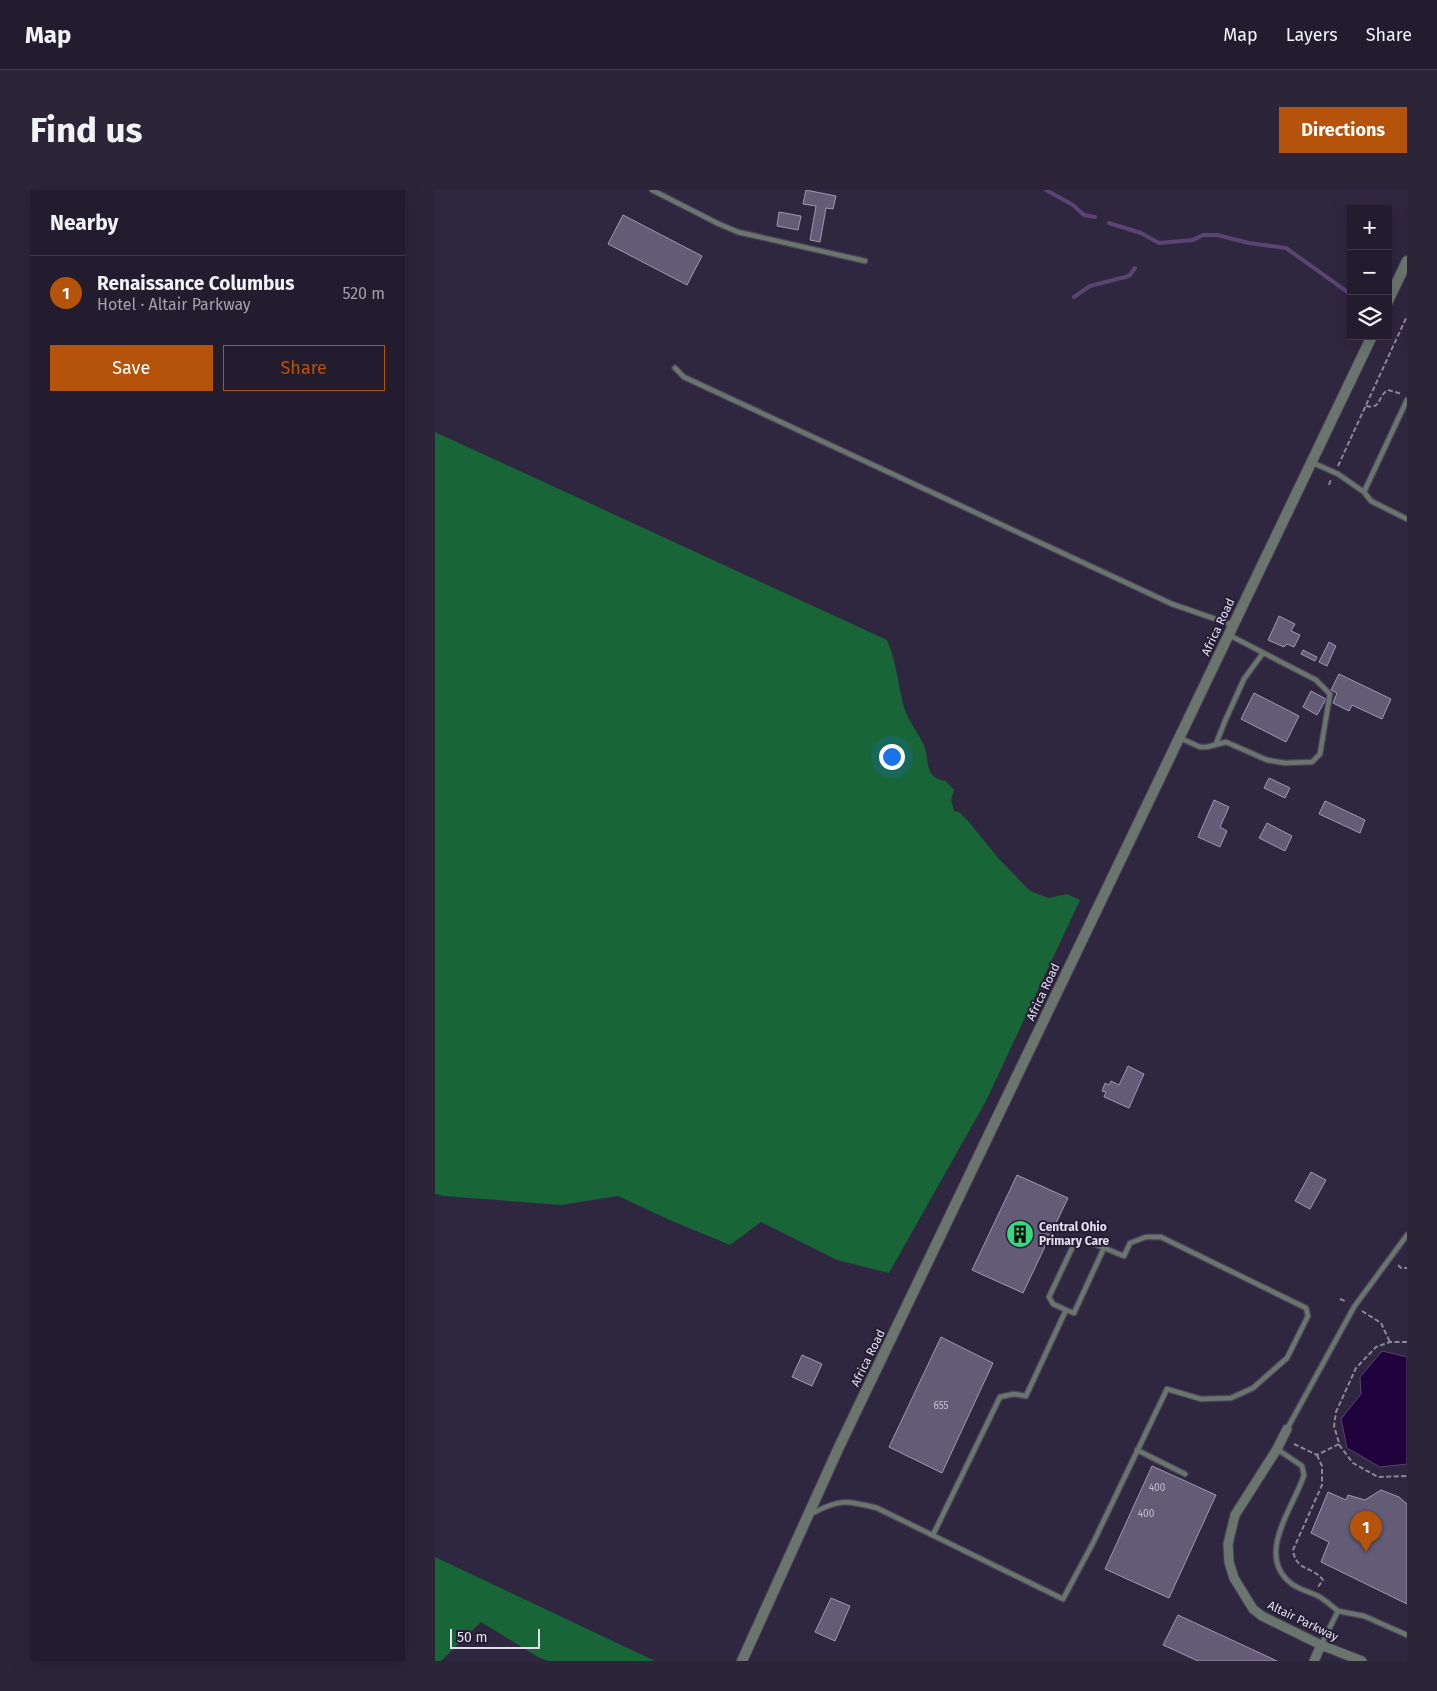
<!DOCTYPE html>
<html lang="en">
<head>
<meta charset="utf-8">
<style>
  :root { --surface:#231c2f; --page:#2b2537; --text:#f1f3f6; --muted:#a3a1aa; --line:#403a4b; --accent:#b45309 }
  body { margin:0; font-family:"Fira Sans",sans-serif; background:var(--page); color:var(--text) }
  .controls { position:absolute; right:15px; top:15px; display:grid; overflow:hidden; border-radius:0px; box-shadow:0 5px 20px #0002 }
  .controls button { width:45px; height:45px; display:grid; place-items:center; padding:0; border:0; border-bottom:1px solid var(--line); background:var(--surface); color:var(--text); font:25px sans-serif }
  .scale { position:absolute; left:15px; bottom:12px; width:90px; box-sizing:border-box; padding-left:5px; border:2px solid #e3deef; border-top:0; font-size:14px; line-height:18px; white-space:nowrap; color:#e3deef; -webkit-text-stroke:4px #251d34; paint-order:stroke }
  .you { position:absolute; left:456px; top:566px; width:18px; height:18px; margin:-12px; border:4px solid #fff; border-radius:50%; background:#1a73e8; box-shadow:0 0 0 8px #1a73e833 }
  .badge { display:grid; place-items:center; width:32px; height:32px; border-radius:50%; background:var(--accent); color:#fff; font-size:16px; font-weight:700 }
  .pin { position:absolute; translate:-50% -41px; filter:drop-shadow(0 1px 2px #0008) }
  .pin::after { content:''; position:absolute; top:26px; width:18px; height:15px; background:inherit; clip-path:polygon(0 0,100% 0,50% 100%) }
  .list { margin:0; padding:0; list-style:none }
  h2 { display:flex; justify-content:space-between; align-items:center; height:65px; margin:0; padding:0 20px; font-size:21px }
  h2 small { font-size:16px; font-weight:400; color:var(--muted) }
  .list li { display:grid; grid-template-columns:32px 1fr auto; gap:15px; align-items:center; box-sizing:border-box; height:75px; padding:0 20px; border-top:1px solid var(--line) }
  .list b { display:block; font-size:19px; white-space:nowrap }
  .list p { margin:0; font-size:16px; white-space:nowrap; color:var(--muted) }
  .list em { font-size:16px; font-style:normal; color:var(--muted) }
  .actions { display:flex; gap:10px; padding:15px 20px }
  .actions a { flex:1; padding:11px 0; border:1px solid var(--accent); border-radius:0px; text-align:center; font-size:18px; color:var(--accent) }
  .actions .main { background:var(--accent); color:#fff }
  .icon { flex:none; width:28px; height:28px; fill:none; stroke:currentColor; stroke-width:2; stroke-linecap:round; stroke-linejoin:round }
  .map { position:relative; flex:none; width:972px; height:1471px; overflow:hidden; border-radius:0px }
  header { display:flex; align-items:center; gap:30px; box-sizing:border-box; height:70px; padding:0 25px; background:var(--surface); border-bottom:1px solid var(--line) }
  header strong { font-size:24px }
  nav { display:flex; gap:28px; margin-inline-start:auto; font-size:18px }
  .intro { display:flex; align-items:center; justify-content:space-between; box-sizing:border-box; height:120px; padding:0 30px }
  h1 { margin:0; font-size:35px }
  .button { padding:12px 22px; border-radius:0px; background:var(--accent); color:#fff; font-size:18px; font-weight:700 }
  main { display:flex; gap:30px; padding:0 30px }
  aside { flex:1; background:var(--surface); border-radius:0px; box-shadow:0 5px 20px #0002 }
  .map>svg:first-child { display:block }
</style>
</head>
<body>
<header>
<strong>Map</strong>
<nav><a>Map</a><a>Layers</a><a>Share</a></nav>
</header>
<div class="intro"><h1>Find us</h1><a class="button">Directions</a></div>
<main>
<aside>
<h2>Nearby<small></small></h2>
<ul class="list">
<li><span class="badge">1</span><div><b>Renaissance Columbus</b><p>Hotel · Altair Parkway</p></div><em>520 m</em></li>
</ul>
<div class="actions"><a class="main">Save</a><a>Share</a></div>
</aside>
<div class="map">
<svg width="972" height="1471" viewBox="0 0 972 1471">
  <rect width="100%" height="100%" fill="#2f263f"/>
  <!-- forest -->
  <path fill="#186538" d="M0,242L452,450C461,471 463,492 468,514C472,529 482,541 489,555C495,570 488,588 511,591L519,600L516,610L519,621L524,622L533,631L564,669L595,701L614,708L632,704L645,710L551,911L454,1083L402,1070L326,1032L295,1055L237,1031L183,1006L126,1015L9,1006L0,1004Z
    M0,1367L220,1471H113L103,1467L46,1432L6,1471H0Z"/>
  <!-- water -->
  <path fill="#1f023c" stroke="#5a4472" d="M947,1161L972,1167V1274L945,1277L912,1258L906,1229L926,1204L925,1187Z"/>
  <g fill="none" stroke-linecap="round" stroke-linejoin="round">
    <!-- stream -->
    <path stroke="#5a4472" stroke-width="4" d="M611,0L638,15L649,25L660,27
      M674,33L706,43L724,53L758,50L768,45H782L814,53L851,58L914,103
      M639,107L655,96L694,86L700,78"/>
  </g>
  <!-- building -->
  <path fill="#645b77" stroke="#a097b5" d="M371,0L401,6L398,19L391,18L385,52L375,50L381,16L368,14Z
    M344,22L366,26L363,40L342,36Z
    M188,25L267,66L252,95L173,54Z
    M844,426L860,434L856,441L865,445L859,457L852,454L849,457L833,450Z
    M894,452L901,456L892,476L884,472Z
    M868,460L882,467L880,471L866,464Z
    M904,484L956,509L947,529L917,515L914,521L898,513L902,503L896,500Z
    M876,501L891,509L882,525L868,517Z
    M819,503L864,526L851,552L806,529Z
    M834,588L855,598L850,608L829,598Z
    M779,610L794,617L785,637L792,641L785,657L763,647Z
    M890,611L930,630L925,643L884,624Z
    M832,633L857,646L850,661L824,648Z
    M693,876L709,884L694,918L669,907L671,902L667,901L670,893L674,895L676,891L684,895Z
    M876,982L891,990L875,1019L860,1011Z
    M582,985L633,1008L588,1103L537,1080Z
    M506,1147L558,1173L507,1283L454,1257Z
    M367,1165L387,1174L377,1196L357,1187Z
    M717,1276L781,1305L734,1408L670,1379Z
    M946,1300L964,1307L972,1314V1414L886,1372L894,1352L876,1343L893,1302L911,1310L913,1305L930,1310Z
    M396,1408L415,1416L400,1451L380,1442Z
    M743,1425L842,1471H763L728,1455Z"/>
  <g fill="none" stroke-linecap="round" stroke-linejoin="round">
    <!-- service casing -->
    <g stroke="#4c435b" stroke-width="7">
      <path id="service" d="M217,0L284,34L303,42L430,71
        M240,178L249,187L737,414L798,435
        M876,272L903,284L929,302L972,210
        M929,302L936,311L972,329
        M745,548L765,557H772L791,552L832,570L850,573L877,572L885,564L895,504L881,490L794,445
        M781,554L790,531L809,489L828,463
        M631,1120L639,1123L669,1058
        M852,1239L919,1117L972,1045
        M842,1259L867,1276L869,1285C859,1317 819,1366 857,1394C865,1400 876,1402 885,1407C891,1411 897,1416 903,1421
        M702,1260L750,1284
        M376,1324C404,1309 411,1310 442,1318L628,1409L658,1353L732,1199L766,1209L796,1208L818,1198L852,1168L873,1126L871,1118L726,1047H711L695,1053L689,1066L647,1049L639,1054L614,1107L618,1114L631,1120L591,1206L579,1204L565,1207L498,1345
        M886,1455L903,1421L929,1426L972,1445"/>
    </g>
    <!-- minor casing -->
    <g stroke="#4c435b" stroke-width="11">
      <path id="minor" d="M852,1239L842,1259L800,1325L793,1354L794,1372L799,1388L818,1419L827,1426L886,1455L927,1471
        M879,1471L886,1455"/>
    </g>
    <!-- tertiary casing -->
    <g stroke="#4c435b" stroke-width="12">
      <path id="tertiary" d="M953,111L972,71
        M307,1471L404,1257L937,146"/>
    </g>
    <!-- path -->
    <path stroke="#8d869b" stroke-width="2" stroke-dasharray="5 2.5" stroke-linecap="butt" d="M931,216C947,220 942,206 953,200L967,204
      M903,276L972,126
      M894,295L896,289
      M963,1075L966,1078H972
      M905,1109L910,1111
      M927,1121L946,1133L955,1152
      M972,1152H955L941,1157L921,1178L901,1222L899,1236L905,1256L918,1273L943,1287L972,1286
      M859,1254L882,1265L904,1254
      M882,1265L887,1276V1295L858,1360C861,1382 878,1376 888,1390L883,1397"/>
    <!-- service -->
    <use href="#service" stroke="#6a766d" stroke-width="4.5"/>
    <!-- minor -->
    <use href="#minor" stroke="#6a766d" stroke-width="9"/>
    <!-- tertiary -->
    <use href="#tertiary" stroke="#6a766d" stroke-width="10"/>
  </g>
  <!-- icons -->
  <defs>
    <g id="building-disc" transform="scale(1.4375)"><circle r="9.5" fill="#3bd77e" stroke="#251d34"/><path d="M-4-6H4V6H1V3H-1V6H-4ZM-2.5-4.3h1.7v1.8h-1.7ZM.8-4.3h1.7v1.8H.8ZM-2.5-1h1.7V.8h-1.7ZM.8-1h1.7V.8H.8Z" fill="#111"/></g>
  </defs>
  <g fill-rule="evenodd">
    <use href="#building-disc" x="585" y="1044"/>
  </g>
  <g text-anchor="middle" stroke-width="4" stroke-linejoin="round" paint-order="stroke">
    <!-- number labels -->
    <g font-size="10" fill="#c3bdd1">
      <text x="506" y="1219">655</text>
      <text x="722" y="1301">400</text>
      <text x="711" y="1327">400</text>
    </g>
    <!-- street labels -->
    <g font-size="12" fill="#e3deef" stroke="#251d34">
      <text transform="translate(783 437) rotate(-65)" y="4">Africa Road</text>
      <text transform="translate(608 802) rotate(-65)" y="4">Africa Road</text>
      <text transform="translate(433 1168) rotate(-64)" y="4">Africa Road</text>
      <text transform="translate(868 1431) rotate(26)" y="4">Altair Parkway</text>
    </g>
    <!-- poi labels -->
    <g font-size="12" font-weight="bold" fill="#e3deef" stroke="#251d34" text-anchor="start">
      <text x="604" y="1041">Central Ohio<tspan x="604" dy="14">Primary Care</tspan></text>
    </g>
  </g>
</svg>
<div class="controls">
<button>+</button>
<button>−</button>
<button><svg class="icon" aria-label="layers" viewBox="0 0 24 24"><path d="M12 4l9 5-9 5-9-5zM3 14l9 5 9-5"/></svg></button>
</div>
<div class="scale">50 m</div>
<div class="you"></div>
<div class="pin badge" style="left:931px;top:1362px">1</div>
</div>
</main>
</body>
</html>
